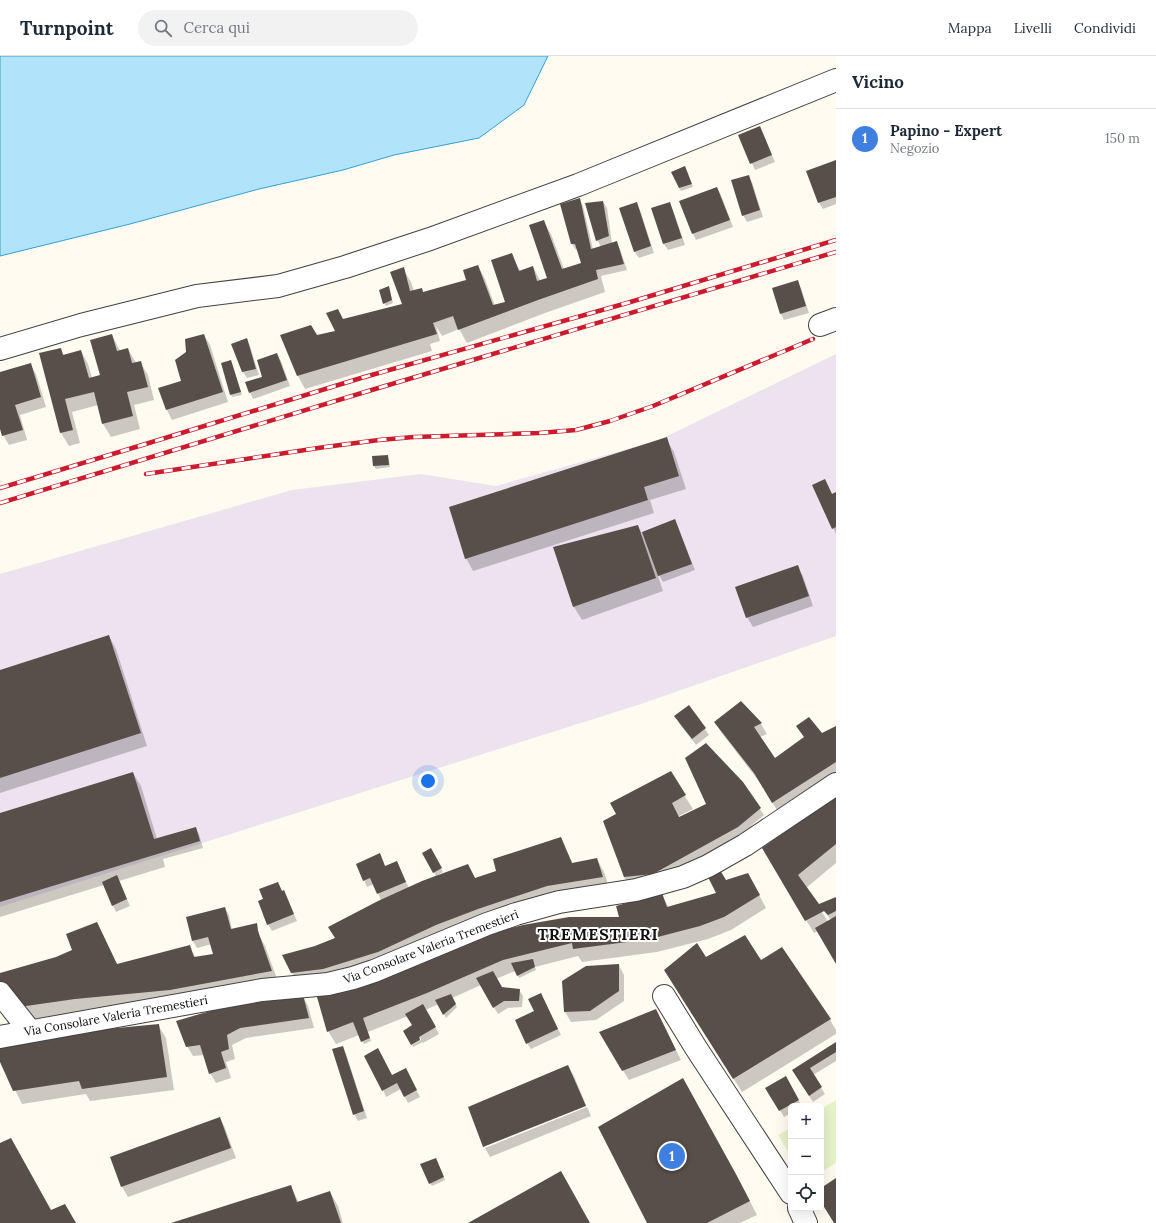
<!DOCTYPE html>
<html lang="it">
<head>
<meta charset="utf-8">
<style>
  :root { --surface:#fff; --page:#f2f2f3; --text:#1f2937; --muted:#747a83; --line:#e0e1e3; --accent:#0b8043 }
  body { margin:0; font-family:Lora,serif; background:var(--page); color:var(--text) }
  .controls { position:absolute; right:12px; bottom:12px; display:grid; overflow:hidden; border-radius:6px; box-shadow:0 4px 16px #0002 }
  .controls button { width:36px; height:36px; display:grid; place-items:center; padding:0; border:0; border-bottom:1px solid var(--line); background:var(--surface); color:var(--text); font:20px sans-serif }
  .you { position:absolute; left:428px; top:725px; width:14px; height:14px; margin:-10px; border:3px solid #fff; border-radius:50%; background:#1a73e8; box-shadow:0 0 0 6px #1a73e833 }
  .badge { display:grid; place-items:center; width:26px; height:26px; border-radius:50%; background:var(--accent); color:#fff; font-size:13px; font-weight:700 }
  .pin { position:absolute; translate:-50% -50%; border:2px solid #fff; box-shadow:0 1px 4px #0006 }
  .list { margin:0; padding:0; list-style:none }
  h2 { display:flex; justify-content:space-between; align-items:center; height:52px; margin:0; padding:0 16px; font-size:17px }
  h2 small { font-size:13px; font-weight:400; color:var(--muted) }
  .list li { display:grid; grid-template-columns:26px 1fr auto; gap:12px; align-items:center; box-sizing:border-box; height:60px; padding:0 16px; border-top:1px solid var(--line) }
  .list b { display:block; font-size:15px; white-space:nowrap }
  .list p { margin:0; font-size:13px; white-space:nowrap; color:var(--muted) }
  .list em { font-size:13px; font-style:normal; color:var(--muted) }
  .icon { flex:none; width:22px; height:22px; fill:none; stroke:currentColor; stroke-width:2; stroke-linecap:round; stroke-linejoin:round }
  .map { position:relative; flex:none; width:836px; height:1167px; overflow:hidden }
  header { display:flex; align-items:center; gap:24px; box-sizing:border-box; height:56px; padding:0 20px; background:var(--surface); border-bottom:1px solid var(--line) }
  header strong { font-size:19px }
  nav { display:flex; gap:22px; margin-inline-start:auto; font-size:14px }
  .search { width:280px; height:36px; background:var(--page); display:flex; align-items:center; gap:10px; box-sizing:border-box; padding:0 14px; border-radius:22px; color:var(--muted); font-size:15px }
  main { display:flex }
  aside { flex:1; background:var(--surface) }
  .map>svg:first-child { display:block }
</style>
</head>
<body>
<header>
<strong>Turnpoint</strong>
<div class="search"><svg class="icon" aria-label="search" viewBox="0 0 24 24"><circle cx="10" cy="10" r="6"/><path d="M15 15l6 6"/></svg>Cerca qui</div>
<nav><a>Mappa</a><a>Livelli</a><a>Condividi</a></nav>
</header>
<main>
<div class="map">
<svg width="836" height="1167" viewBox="0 0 836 1167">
  <rect width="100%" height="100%" fill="#fffbf1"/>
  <!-- industrial -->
  <path fill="#ece3ee" d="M836,298V580L641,648L0,851V518L292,434L421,418L496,430L659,384Z"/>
  <!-- pitch -->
  <path fill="#e7f3c9" d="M836,1044V1107L821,1116V1053Z
    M791,1072V1100L778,1079Z"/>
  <!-- water -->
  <path fill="#b1e3fb" stroke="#339fd7" d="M0,0H548L524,49L479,82L394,99L343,114L259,133L130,168L0,200Z"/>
  <!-- shadow -->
  <path fill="#0003" fill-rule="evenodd" d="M763,78L775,106L755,114L739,79Z
    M836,106V148L823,153L819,147Z
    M686,114L693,131L681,135L672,117Z
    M748,120L752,126L763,161L747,166L743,159Z
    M717,132L721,139L733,171L696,184L693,178L681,146Z
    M579,143L583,150L593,193L601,191L597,184L603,146L607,152L612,187L616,186L620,193L627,214L601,220L605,236L545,257L467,287L459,273L442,280L436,270L440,285L430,288L432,295L305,333L298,320L317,280L336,276L343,264L403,248V213L411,226L414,235L423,237L467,225L478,210L485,223L495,250L506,247L511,199L521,216L533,211L540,224L548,223L543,165L551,178L564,213L583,208L578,194H576L572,188Z
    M669,147L673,154L685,189L668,194L664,188L653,153Z
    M636,148L640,154L654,197L639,202L635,196L620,153Z
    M797,225L801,232L809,257L784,264L781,258Z
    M389,232L393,247L386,250L384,247Z
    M112,279L120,295L128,293L136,307L140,306L148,319L154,344L134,349L140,373L111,381L103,368L98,349L72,356L80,387L69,390L61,377L60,293L64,299L81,295L88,308L92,322L101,320Z
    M204,279L210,289L228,346L172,364L167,354L160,333L182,326L187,297Z
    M247,283L250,290L259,319L247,322L243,316Z
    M277,299L281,305L290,330L253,343L250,336L263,321Z
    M231,305L242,339L232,341L231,338Z
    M30,308L36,318L46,351L20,359L27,384L9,389L3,379L0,369V317Z
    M666,383L674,396L686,433L650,444L654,457L473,515L466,502Z
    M387,400L389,403L390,411L376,413L374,410Z
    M814,429L832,439L836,437V478Z
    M675,464L678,471L695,514L663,526L659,519L658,520L663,535L582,564L574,551L554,492L638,470L642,477Z
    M797,511L803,520L813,550L753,571L747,561Z
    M109,580L116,593L147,690L0,737V613L1,615Z
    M740,646L761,668L767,678L760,681L775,703L805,682L798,670L821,679L836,671V724L780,759L761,728L721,676L715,666Z
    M689,650L709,679L696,689L679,667Z
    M133,717L141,730L157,783L195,772L199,778L203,792L163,803L165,811L119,825L130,850L116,856L104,829L0,861V758Z
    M670,717L693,753L675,762L676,764L707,749L742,727L764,759L751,770L755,776L632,834L624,821L604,765L617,758Z
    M836,742V807L806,832L818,850L836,842V906L818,875L814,877L770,805ZM824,855L831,864L828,866L822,856Z
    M560,782L573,808L597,803L604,816L610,834L299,930L292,916L315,890L336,882L381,844L374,828L367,831L364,824L383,805L385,811L400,813L409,832L468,810L476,823L497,816Z
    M430,793L443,816L436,820L423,797Z
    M726,825L755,831L766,852L731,874L708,883L657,896L582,906L578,900L535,911L536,914L519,922L516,915L510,917L496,923L501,932L519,934L523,940L522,951L508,952L498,958L481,929L452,942L457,951L446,962L439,948L425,954L439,978L423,987V986L413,991L412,989L421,984V982L411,988L413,970L408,960L368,976L371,985L364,988L359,979L336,988L328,975L318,941L620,862L662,839L669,852L717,838Z
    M284,836L297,865L272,875L268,868L282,837Z
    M225,852L229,859L232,874L257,868L259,879L265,890L279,928L28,964L0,918L56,902L73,894L97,867L117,909L189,891L196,902L214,898L212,888L197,892L193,885L187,862Z
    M782,893L830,964L836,974V978L742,1036L673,927L706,902L761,905Z
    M619,909L624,919V945L596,964L571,966L565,956L563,925Z
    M303,940L308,950L314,972L246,982L232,989L235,1003L226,1006L231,1022L216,1027L210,1017L205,999L193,1000L187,990Z
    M544,944L561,979L531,993L527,987L535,956Z
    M661,964L681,1004L629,1024L606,987Z
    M158,969L166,982L174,1034L90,1045L86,1038L22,1048L0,1004V993Z
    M836,988V1005L813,1019L825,1038L813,1046L797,1021Z
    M342,991L346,998L367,1062L358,1065L354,1058Z
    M568,1010L574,1020L586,1049L484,1090Z
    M392,1020H409L420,1041L408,1047L401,1033L386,1041L383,1034Z
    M785,1022L802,1050H791V1057L784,1061L767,1032Z
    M587,1051L591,1060L490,1101L485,1092Z
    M220,1062L225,1072L236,1102L128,1141L122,1131L111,1101Z
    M437,1106L445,1124L432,1130L430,1127Z
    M291,1131L299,1147L330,1136L338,1150L343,1167H173Z
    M744,1134L757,1159L740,1167H648Z"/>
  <!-- building -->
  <path fill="#584f4a" d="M760,70L772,99L750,108L738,79Z
    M836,104V141L818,147L806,115Z
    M685,110L692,128L679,132L671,116Z
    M749,119L760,154L742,160L731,124Z
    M717,131L730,164L692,178L679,145Z
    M580,142L591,193L617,185L624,208L596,214L598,223L538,244L458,274L453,260L433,267L437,278L297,320L280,279L311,269L317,279L335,275L326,257L338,253L343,263L402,248L390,216L404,211L410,235L422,232L423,236L466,224L463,214L478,209L493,249L505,246L491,204L512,197L519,215L533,210L537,225L547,222L529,169L544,164L562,213L581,207L575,188H571L560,148Z
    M603,145L609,180L596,185L585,147Z
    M637,146L651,190L634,196L619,152Z
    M670,146L682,182L663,188L651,152Z
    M798,224L806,250L780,258L772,232Z
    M389,230L392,244L383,248L379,234Z
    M112,278L117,295L128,292L132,307L141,305L148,331L127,336L133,360L102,368L94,336L65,343L73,374L60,377L39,297L61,292L63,299L81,294L89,322L100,319L90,284Z
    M204,278L223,336L166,354L158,332L181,325L175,304L186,296L185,283Z
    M247,282L256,313L242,316L231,288Z
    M277,297L287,324L249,337L245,326L262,321L257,304Z
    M231,304L241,336L230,339L221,307Z
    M31,307L41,341L15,349L23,374L2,380L0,373V316Z
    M667,381L679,420L644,431L648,444L465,503L449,451Z
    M388,399L389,409L373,410L372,400Z
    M825,423L832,438L836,436V471L832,473L812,429Z
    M675,463L692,508L658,520L642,476Z
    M638,469L656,522L573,551L553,491Z
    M798,509L809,540L746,562L735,531Z
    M109,579L141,677L0,722V614Z
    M741,645L762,667L754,671L775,702L804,681L796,670L809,661L822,677L836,670V706L772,747L754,717L714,666Z
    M689,649L706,672L692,683L674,660Z
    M706,687L743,726L761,752L738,771L653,818L624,821L603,765L616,758L610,747L671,715L686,739L672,747L679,761L706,748L685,702Z
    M133,716L154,783L196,771L200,785L0,846V757Z
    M836,740V788L798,819L819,848L836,841V855L828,859L824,855L805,865L762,792Z
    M561,781L572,807L597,802L603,821L547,830L478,853L436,869L378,896L323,913L291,917L282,899L315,890L335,882L328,871L378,845L422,825L468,808L475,822L496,815L493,803Z
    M431,792L442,812L433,817L422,797Z
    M380,797L385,810L397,805L406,826L377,838L370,822L363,825L356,808Z
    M720,814L726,824L748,817L760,839L724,861L700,870L650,883L573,893L572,887L503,904L427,937L363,962L370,982L361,986L353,966L327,976L317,941L354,931L495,876L523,869L569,861H619L616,850L662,837L667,851L716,837L708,821Z
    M117,819L127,843L112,850L102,826Z
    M278,826L282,835L284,834L294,858L267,869L258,845L263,843L259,833Z
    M225,851L231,873L257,867L258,875L272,915L170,934L75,943L19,951L0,929V917L56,901L72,894L66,878L97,866L117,908L190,889L194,901L213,898L208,881L192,885L186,861Z
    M836,860V908L815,872Z
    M745,879L761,904L782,891L831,963L733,1023L664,914L697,887L706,901Z
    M533,903L535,911L517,920L511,907Z
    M619,908V935L590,955L564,956L562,925L586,910Z
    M493,915L502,931L520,933L519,945H504L493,952L476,922Z
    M541,937L558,973L526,988L515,964L534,955L528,943Z
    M451,938L456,948L443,959L435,944Z
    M303,939L309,962L240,972L227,979L229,993L221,996L226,1012L209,1018L200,989L186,991L176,965L217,953Z
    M423,948L436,971L419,981L420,984L411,989L403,975L412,969L405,958Z
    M656,953L676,994L622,1015L599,976Z
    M159,968L167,1021L82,1033L79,1025L13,1035L0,1006V992L75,976Z
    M836,986V996L810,1012L822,1031L809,1040L792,1014Z
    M343,990L364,1055L353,1059L332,993Z
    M378,992L392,1019L406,1012L417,1034L404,1041L397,1027L382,1035L364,1000Z
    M568,1009L586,1050L483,1091L468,1051Z
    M786,1020L799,1044L779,1055L765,1032Z
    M683,1022L737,1120L750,1145L707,1167H647L598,1071Z
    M220,1061L231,1092L121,1131L110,1101Z
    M11,1082L51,1154L65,1148L76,1167H0V1087Z
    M436,1102L444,1121L429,1128L420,1108Z
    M561,1115L590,1167H468Z
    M836,1122V1167H834L821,1146V1132Z
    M291,1129L297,1146L330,1135L341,1167H171Z"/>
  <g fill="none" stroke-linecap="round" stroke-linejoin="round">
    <!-- minor casing -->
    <g stroke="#424242" stroke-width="24">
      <path id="minor" d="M820,269L836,263
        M0,293L81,269L197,240L278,230L345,211L430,183L578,129L836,24
        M0,937L30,975
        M664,940L696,992L791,1137
        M0,981L262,934L328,928L353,922L374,915L487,868L516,858L559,846L636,834L683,821L708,810L745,789L836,728
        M799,1152L806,1167"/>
    </g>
    <!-- minor -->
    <use href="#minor" stroke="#fff" stroke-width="22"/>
    <!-- rail casing -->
    <g stroke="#ca1c2e" stroke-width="4.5">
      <path id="rail" d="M146,418L325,391L379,384L414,381L539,377L576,374L610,365L653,350L813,283
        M0,432L139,390L361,322L627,247L836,184
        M0,447L365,336L836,196"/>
    </g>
    <!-- rail -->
    <use href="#rail" stroke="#fff" stroke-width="3" stroke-dasharray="9" stroke-linecap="butt"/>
  </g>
  <g text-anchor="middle" stroke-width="4" stroke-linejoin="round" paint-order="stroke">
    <!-- street labels -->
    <g font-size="12" fill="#0f0f0f" stroke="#fff">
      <text transform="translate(431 891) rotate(-21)" y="4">Via Consolare Valeria Tremestieri</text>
      <text transform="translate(116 960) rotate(-10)" y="4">Via Consolare Valeria Tremestieri</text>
    </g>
    <!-- district labels -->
    <g font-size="16" font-weight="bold" letter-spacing="1" fill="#0f0f0f" stroke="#fff">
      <text x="598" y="884">TREMESTIERI</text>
    </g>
  </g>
</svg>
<div class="controls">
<button>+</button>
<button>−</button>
<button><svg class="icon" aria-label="locate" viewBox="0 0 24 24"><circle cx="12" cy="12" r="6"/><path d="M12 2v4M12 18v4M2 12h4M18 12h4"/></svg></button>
</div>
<div class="you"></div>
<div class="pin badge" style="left:672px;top:1100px;background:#3f7fe0">1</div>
</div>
<aside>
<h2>Vicino<small></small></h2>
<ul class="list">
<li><span class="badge" style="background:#3f7fe0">1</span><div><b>Papino - Expert</b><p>Negozio</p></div><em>150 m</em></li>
</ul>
</aside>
</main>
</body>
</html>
